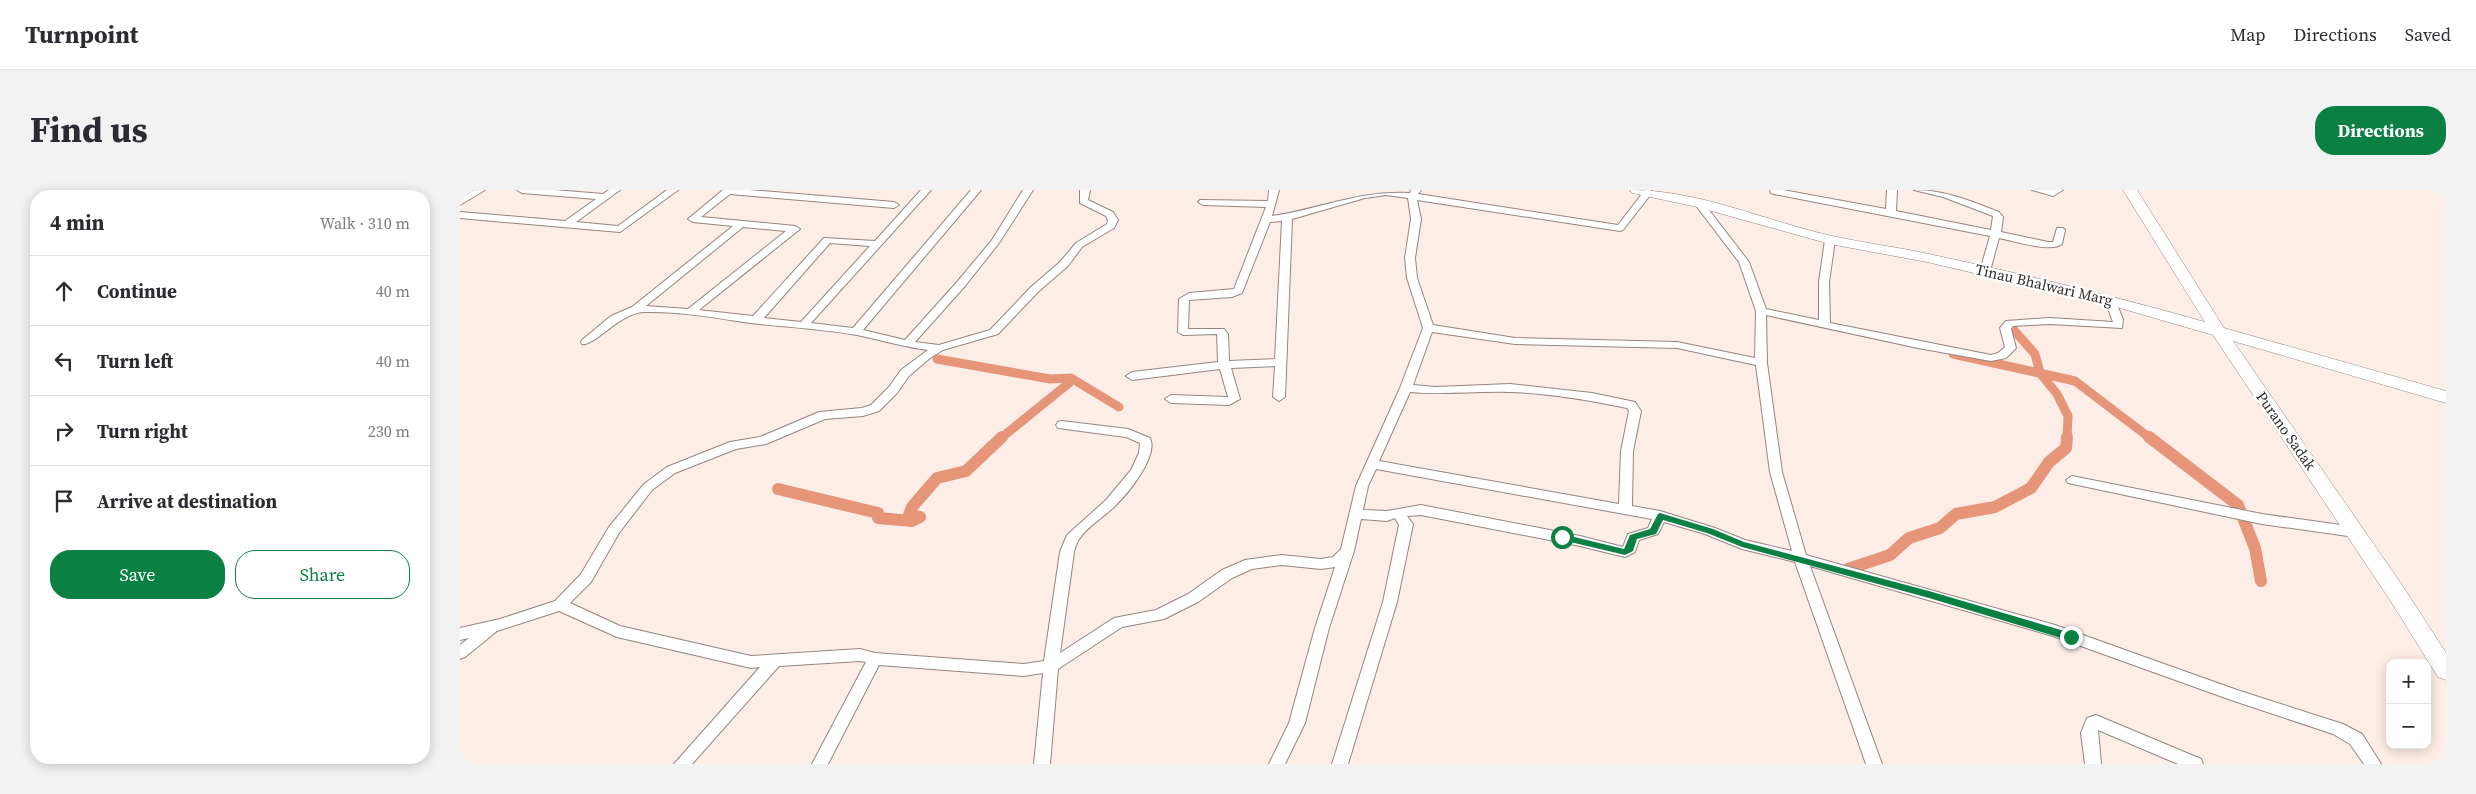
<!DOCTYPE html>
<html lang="en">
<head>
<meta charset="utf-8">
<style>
  :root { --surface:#fff; --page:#f2f2f3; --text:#2b2b33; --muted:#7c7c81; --line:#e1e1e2; --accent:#0b8043 }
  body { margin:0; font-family:"Source Serif 4",serif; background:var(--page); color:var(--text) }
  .controls { position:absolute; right:15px; bottom:15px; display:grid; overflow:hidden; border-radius:10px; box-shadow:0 2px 12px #0003 }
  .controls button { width:45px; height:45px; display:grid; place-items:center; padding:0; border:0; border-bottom:1px solid var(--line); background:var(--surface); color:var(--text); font:25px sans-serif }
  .stop { position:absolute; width:15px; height:15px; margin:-11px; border:4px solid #0b8043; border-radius:50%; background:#fff }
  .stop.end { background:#0b8043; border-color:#fff; box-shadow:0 1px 5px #0008 }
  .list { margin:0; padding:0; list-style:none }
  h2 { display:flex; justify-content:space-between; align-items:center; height:65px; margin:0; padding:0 20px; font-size:21px }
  h2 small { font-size:16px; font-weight:400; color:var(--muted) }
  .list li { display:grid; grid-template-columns:32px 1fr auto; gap:15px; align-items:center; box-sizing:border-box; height:70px; padding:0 20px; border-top:1px solid var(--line) }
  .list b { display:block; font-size:19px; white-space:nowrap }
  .list em { font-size:16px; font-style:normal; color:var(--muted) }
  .actions { display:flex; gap:10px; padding:15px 20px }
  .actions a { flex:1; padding:11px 0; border:1px solid var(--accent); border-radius:20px; text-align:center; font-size:18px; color:var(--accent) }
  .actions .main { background:var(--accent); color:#fff }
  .icon { flex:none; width:28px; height:28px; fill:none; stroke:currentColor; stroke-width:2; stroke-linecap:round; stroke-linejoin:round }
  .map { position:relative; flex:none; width:1986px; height:574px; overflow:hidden; border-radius:20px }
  header { display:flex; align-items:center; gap:30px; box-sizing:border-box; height:70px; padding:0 25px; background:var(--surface); border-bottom:1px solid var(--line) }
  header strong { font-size:24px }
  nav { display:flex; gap:28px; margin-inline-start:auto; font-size:18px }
  .intro { display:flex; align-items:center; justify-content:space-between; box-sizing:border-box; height:120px; padding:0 30px }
  h1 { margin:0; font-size:35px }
  .button { padding:12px 22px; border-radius:20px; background:var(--accent); color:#fff; font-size:18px; font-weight:700 }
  main { display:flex; gap:30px; padding:0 30px }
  aside { flex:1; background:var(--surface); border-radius:20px; box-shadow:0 2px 12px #0003 }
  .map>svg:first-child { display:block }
</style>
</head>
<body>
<header>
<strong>Turnpoint</strong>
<nav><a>Map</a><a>Directions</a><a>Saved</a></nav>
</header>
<div class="intro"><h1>Find us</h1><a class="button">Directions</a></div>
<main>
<aside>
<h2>4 min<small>Walk · 310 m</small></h2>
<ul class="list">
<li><svg class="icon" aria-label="ahead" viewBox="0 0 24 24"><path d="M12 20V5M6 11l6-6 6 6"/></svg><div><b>Continue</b></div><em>40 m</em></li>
<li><svg class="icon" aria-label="left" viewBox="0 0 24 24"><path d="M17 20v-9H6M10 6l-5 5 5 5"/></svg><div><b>Turn left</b></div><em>40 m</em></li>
<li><svg class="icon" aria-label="right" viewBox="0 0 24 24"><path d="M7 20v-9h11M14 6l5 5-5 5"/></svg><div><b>Turn right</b></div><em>230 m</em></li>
<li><svg class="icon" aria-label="arrive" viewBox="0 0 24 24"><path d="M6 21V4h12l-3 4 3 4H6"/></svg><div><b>Arrive at destination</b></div></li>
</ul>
<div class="actions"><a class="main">Save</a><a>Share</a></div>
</aside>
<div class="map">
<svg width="1986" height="574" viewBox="0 0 1986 574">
  <rect width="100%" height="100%" fill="#fdede7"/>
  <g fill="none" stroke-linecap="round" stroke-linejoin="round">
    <!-- canal-far1 -->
    <path stroke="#e79579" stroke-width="9" d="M1551,137L1575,164L1580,183L1597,204L1608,226L1607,248
      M1493,164L1615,191L1690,248
      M477,169L590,189L611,188L659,217
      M541,248L609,193L611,188"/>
    <!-- canal -->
    <path stroke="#e79579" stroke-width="12" d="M1689,247L1778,315L1795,358L1801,391
      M318,299L418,323V328L452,331L460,327L449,325L452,317L477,288L506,281L542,247
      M1388,379L1430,365L1449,348L1480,338L1496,324L1535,317L1571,298L1589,272L1606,258L1607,247"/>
    <!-- street casing -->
    <g stroke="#948580" stroke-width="2">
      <path id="street" d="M14,0H25L0,15V8Z
        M57,0H94L143,4L149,0H160L116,32L158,36L207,0H218L160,42L0,28V22L105,31L136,9L62,3Z
        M263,0H289L434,12L439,15L434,18L270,4L241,27L335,36L340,39L239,120L293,126L364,48L415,51L461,0H471L351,133L393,138L511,0H521L403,140L445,150L497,92L532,50L563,0H573L539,53L505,96L455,152L479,155L530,140L571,97L600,72L616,53L647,34L648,30L646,26L620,13V0H630L628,10L653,22L658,30L654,38L622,57L608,76L579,101L538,144L483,160L470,168L449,186L437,203L419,221L403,226L365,229L306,254L276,259L215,283L192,300L159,343L131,392L110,413L160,436L291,466L400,459L415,463L564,474L584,471L600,362L607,345L646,310L671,280L679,263L680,253L666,247L598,238L596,235L598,232L602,231L668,239L690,248C699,266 667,305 654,317C644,327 628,336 620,348C617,351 615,358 614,362L600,463L654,428L696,420L728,404L762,380L785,370L822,365L861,369L873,367L881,359L896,296L940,198L963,138L947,88L945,68L951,29L948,8L926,5L905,8L832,29L825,207L819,211L813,207L815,176L771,178L780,209L769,215L711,213L705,209L711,205L768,207L760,179L672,190L666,186L672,182L758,172L757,144L723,145L718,142L719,109L729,103L774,99L806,17L743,15L738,12L740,10L808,11L809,0H819L812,26C861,19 898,0 950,3L951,0H961L958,4L1158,35L1185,0H1191V4L1163,40L1160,41L957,10L961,29L955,68L957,88L973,135L1055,148L1217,152L1295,168L1296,121L1279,72L1234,13L1239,10L1242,11L1289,72L1306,119L1359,130V92L1365,50L1370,47L1375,50L1369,92L1370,133L1531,165L1538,163L1545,157L1540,138L1546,131L1590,128L1653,132L1645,110L1646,108H1654L1663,129L1662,138L1590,134L1553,136L1551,139L1556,158L1546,168L1531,171L1458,158L1306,125L1307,173L1322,282L1346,365L1595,435L1777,500L1883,534L1902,544L1921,574H1904L1890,554L1873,544L1771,510L1593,446L1350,376L1422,574H1406L1335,372L1282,359L1245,344L1204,332L1198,344L1179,350L1175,362L1165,367L1120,356L961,325L947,326L953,334L937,412L888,574H872L923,412L939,335L935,328L927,331L901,329L894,361L869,438L845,533L825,574H809L829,533L855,438L875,377L861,379L822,375L792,379L772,388L738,412L704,429L662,437L598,479L590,574H574L583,483L564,486L419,475L368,574H352L406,472L400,471L319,476L232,574H214L300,477L291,478L157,447L99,421L37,441L5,467L0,469V455L9,448L0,450V438L40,429L95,411L121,384L149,337L184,294L207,277L270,252L300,247L359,222L402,218L411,215L429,197L441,180L468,160C444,157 421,150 397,145C362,139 326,137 291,133C256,128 219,121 184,122C159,123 134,157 122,154L121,152L122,150L151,126L172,117L273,36L233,32L228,29ZM822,31L815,169L769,171L768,144L764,139H728L729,110L772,107L782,103L810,32ZM283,37L326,41L228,119L186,116ZM370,53L410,56L341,132L304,128ZM972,142L1055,154L1217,158L1296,175L1310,282L1332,361L1285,350L1255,338L1200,321L1172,316L1173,261L1181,221L1175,212L1132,203L1050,194L976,197L953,195ZM950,202C983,205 1016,201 1049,202C1088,203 1129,210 1167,218L1169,221L1161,261L1159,314L919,271ZM916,279L1192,329L1188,338L1168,344L1163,357L1120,346L961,315L927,321L903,320L908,296Z
        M1310,0H1323L1426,19L1427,0H1437L1436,21L1531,40L1533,26L1483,7L1454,0C1485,0 1511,11 1539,22L1543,27L1541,42L1588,52H1593L1597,38H1603L1605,40L1602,54C1591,63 1554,51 1539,48L1530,81L1525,84L1520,81L1530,46L1314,4L1311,3Z
        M1572,0H1603L1593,6Z
        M1612,286L1802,324L1895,337L1900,339L1902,342L1900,345L1895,347L1802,334L1608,293L1606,290Z
        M1636,525L1741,569L1743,574H1718L1638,540L1641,574H1625L1621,543L1627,528Z"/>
    </g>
    <!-- secondary casing -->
    <g stroke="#948580" stroke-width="1">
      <path id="secondary" d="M1170,0C1240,0 1305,31 1372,46C1404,53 1437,57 1469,64C1562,84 1654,106 1745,132L1663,0H1677L1764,138L1986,201V213L1773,151L1944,398L1986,463V490L1978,487L1930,410L1753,145L1646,114L1467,72L1370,54L1237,17L1172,3Z"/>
    </g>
    <!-- street -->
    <use href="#street" fill="#fff" fill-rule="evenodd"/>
    <!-- secondary -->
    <use href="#secondary" fill="#fff" fill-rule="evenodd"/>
  </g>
  <!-- route -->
  <path fill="#0b8043" d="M1200,323L1253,339L1284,352L1469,401L1611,443L1615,447L1611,451L1469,408L1282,357L1247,343L1203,330L1196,344L1177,349L1173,361L1165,365L1102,350L1098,347L1102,344L1164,359L1170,345L1190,339L1198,324Z"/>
  <g text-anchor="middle" stroke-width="5" stroke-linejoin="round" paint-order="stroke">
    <!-- street labels -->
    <g font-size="15" fill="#332d2b" stroke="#fff">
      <text transform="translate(1584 95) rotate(13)" y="5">Tinau Bhalwari Marg</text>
      <text transform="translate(1826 241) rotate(55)" y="5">Purano Sadak</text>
    </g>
  </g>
</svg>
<div class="controls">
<button>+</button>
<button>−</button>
</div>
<div class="stop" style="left:1102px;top:347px"></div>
<div class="stop end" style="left:1611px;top:447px"></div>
</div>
</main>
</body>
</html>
